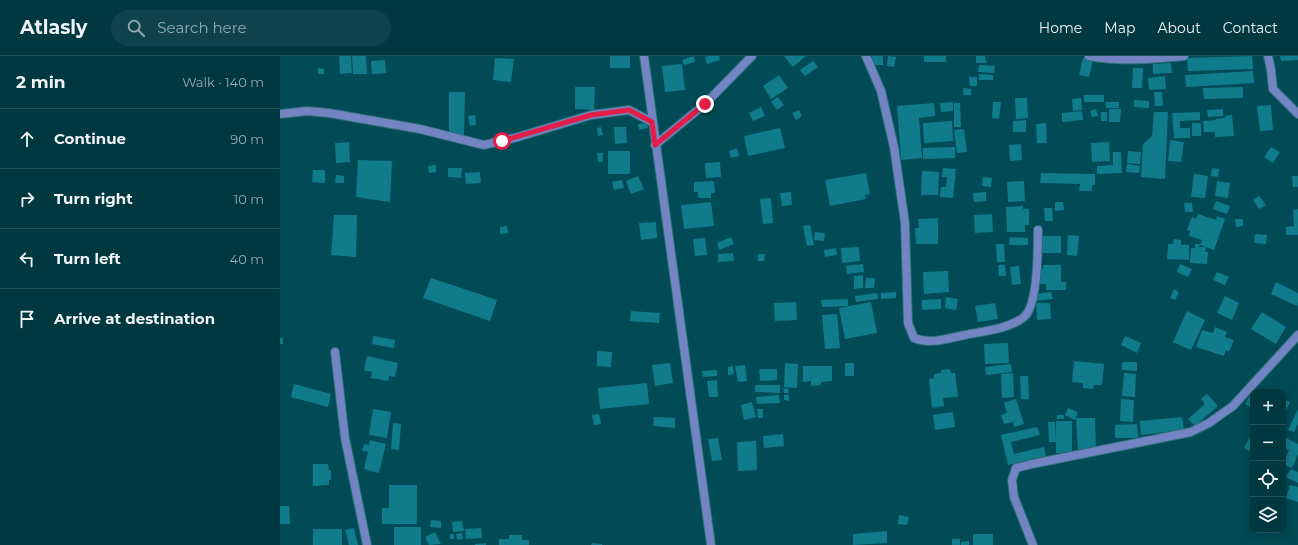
<!DOCTYPE html>
<html lang="en">
<head>
<meta charset="utf-8">
<style>
  :root { --surface:#003840; --page:#0e434b; --text:#f1f3f6; --muted:#95acb1; --line:#225259 }
  body { margin:0; font-family:Montserrat,sans-serif; background:var(--page); color:var(--text) }
  .controls { position:absolute; right:12px; bottom:12px; display:grid; overflow:hidden; border-radius:8px; box-shadow:0 2px 10px #0003 }
  .controls button { width:36px; height:36px; display:grid; place-items:center; padding:0; border:0; border-bottom:1px solid var(--line); background:var(--surface); color:var(--text); font:20px sans-serif }
  .stop { position:absolute; width:12px; height:12px; margin:-9px; border:3px solid #e11d48; border-radius:50%; background:#fff }
  .stop.end { background:#e11d48; border-color:#fff; box-shadow:0 1px 4px #0008 }
  .list { margin:0; padding:0; list-style:none }
  h2 { display:flex; justify-content:space-between; align-items:center; height:52px; margin:0; padding:0 16px; font-size:17px }
  h2 small { font-size:13px; font-weight:400; color:var(--muted) }
  .list li { display:grid; grid-template-columns:26px 1fr auto; gap:12px; align-items:center; box-sizing:border-box; height:60px; padding:0 16px; border-top:1px solid var(--line) }
  .list b { display:block; font-size:15px; white-space:nowrap }
  .list em { font-size:13px; font-style:normal; color:var(--muted) }
  .icon { flex:none; width:22px; height:22px; fill:none; stroke:currentColor; stroke-width:2; stroke-linecap:round; stroke-linejoin:round }
  .map { position:relative; flex:none; width:1018px; height:489px; overflow:hidden }
  header { display:flex; align-items:center; gap:24px; box-sizing:border-box; height:56px; padding:0 20px; background:var(--surface); border-bottom:1px solid var(--line) }
  header strong { font-size:19px }
  nav { display:flex; gap:22px; margin-inline-start:auto; font-size:14px }
  .search { width:280px; height:36px; background:var(--page); display:flex; align-items:center; gap:10px; box-sizing:border-box; padding:0 14px; border-radius:22px; color:var(--muted); font-size:15px }
  main { display:flex }
  aside { flex:1; background:var(--surface) }
  .map>svg:first-child { display:block }
</style>
</head>
<body>
<header>
<strong>Atlasly</strong>
<div class="search"><svg class="icon" aria-label="search" viewBox="0 0 24 24"><circle cx="10" cy="10" r="6"/><path d="M15 15l6 6"/></svg>Search here</div>
<nav><a>Home</a><a>Map</a><a>About</a><a>Contact</a></nav>
</header>
<main>
<aside>
<h2>2 min<small>Walk · 140 m</small></h2>
<ul class="list">
<li><svg class="icon" aria-label="ahead" viewBox="0 0 24 24"><path d="M12 20V5M6 11l6-6 6 6"/></svg><div><b>Continue</b></div><em>90 m</em></li>
<li><svg class="icon" aria-label="right" viewBox="0 0 24 24"><path d="M7 20v-9h11M14 6l5 5-5 5"/></svg><div><b>Turn right</b></div><em>10 m</em></li>
<li><svg class="icon" aria-label="left" viewBox="0 0 24 24"><path d="M17 20v-9H6M10 6l-5 5 5 5"/></svg><div><b>Turn left</b></div><em>40 m</em></li>
<li><svg class="icon" aria-label="arrive" viewBox="0 0 24 24"><path d="M6 21V4h12l-3 4 3 4H6"/></svg><div><b>Arrive at destination</b></div></li>
</ul>
</aside>
<div class="map">
<svg width="1018" height="489" viewBox="0 0 1018 489">
  <rect width="100%" height="100%" fill="#004b55"/>
  <!-- building -->
  <path fill="#107b8b" d="M59,0H71L72,17L60,18Z
    M72,0H86L87,18H73Z
    M330,0H350V12H330Z
    M414,0L415,6L404,9L402,4Z
    M429,0H439L440,4L427,8L425,1Z
    M504,0H526L513,11Z
    M592,0H603V9H592Z
    M608,0L616,1L614,11L607,10Z
    M644,0H666V6H644Z
    M696,0H705L706,7H696Z
    M972,0L973,13L908,15L907,2Z
    M1000,0H1018V4L1001,5Z
    M215,2L234,3L231,26L213,24Z
    M803,2L813,4L809,21L799,19Z
    M105,4L106,17L92,18L91,5Z
    M533,5L538,11L525,20L520,14Z
    M891,7L892,17L873,18V8Z
    M402,8L405,34L385,36L382,10Z
    M699,9L715,10L714,17L698,16Z
    M38,12L44,13V18H38Z
    M853,12H863L862,32H852Z
    M973,15L974,27L906,31L905,19Z
    M699,18L713,19V24H699Z
    M499,19L508,32L491,43L483,30Z
    M885,20L886,33L869,34L868,22Z
    M689,21H697V30H690Z
    M295,31H315L314,54L295,53Z
    M963,31V42L924,43L923,32Z
    M683,32L691,33V39H683Z
    M169,36H185L184,79H169Z
    M874,36H882L883,50H875Z
    M804,39H824V46H804Z
    M498,41L504,49L497,54L491,46Z
    M735,42H747L748,62L736,63Z
    M801,42L802,54L793,55L792,43Z
    M854,44L869,45V52L854,51Z
    M673,46V55L661,56L660,47Z
    M713,46H721L719,63L712,62Z
    M826,46H839V52H826Z
    M654,47L655,60L639,62L642,102L621,104L617,50Z
    M674,47H680L681,71H674Z
    M991,49L993,74L980,75L977,50Z
    M481,51L485,60L473,65L469,57Z
    M816,53L818,60L812,61L810,55Z
    M829,53H841L840,66H829Z
    M943,53V60L928,61L927,54Z
    M519,54L522,60L516,64L512,57Z
    M802,55L803,64L782,66V57Z
    M821,56H827V65H821Z
    M874,56H888L885,123L861,121L863,88L872,80Z
    M920,56V64L900,65V72H910V82H894L892,57Z
    M195,59L196,69L190,70L188,60Z
    M952,59L954,80L935,81V76H924L923,65L936,64V63L945,62V60Z
    M746,64V76H733V65Z
    M672,65L673,85L644,87L643,67Z
    M367,67L368,72L359,74L358,68Z
    M766,67L767,87H757L756,68Z
    M912,67H921V80H912Z
    M321,71L323,79L318,80L317,72Z
    M334,71H346L347,87L335,88Z
    M500,72L505,92L468,100L464,80Z
    M684,73L687,96L677,97L674,74Z
    M890,84L904,86L901,106L888,105Z
    M69,86L70,106L56,107L55,87Z
    M829,86L830,105L812,106L811,87Z
    M741,88L742,104L730,105L729,89Z
    M675,91V102L643,103V92Z
    M991,91L1000,96L993,107L984,101Z
    M457,92L459,100L451,102L449,95Z
    M328,95H350V118H328Z
    M848,95L861,96L860,108L847,107Z
    M833,96H841L842,117L817,118V110L833,109Z
    M317,97H323V106H318Z
    M78,104L112,105L110,146L76,141Z
    M440,106L441,121L426,122L425,107Z
    M847,108L860,110L859,117L846,116Z
    M156,109V116L149,117L148,110Z
    M168,112H182L181,122L168,121Z
    M663,112L676,113L673,142L660,141L661,131H666L667,121H662Z
    M932,112L939,113L938,121L931,120Z
    M33,114H45V127L32,126Z
    M642,115L659,116L658,139H641Z
    M200,116L201,127L186,128L185,117Z
    M586,117L590,138L585,139L586,143L550,150L545,124Z
    M761,117L815,118V129H812V135H799L800,128L760,127Z
    M914,118L928,120L925,142L911,141Z
    M56,119L64,120V127H55Z
    M358,120L364,133L351,138L346,125Z
    M1012,120H1018V131H1013Z
    M703,121L712,122L711,131L702,130Z
    M342,124L344,132L334,134L332,126Z
    M434,125L435,137H431V142H418V136H414V126Z
    M744,125L745,145L728,146L727,126Z
    M937,125L950,127L948,142L935,140Z
    M511,136L512,149L502,150L500,137Z
    M706,136V145L694,146L693,137Z
    M979,140L986,149L979,153L973,144Z
    M491,142L493,167L483,168L480,143Z
    M936,145L950,150L947,158L933,153Z
    M431,146L434,170L404,173L401,149Z
    M775,146H783L784,154L775,155Z
    M904,147H912L913,156H905Z
    M743,150V153H749V169H745V176H727L726,151Z
    M764,152H772L773,165H765Z
    M1018,153V179H1006V171L1014,170L1013,154Z
    M712,158L713,176L695,177L694,159Z
    M918,158L936,164L937,160L945,163L934,194L920,189L922,184L909,180L910,175L907,174L912,161L916,163Z
    M54,159H77L76,201L51,199Z
    M658,162V188H636L635,172H639L638,163Z
    M955,163H963V170L956,171Z
    M376,166L377,182L361,184L359,167Z
    M530,169L534,189L527,190L523,170Z
    M227,170L228,177L220,178V171Z
    M535,176L545,177L544,185L534,184Z
    M975,178L987,179L986,188L974,187Z
    M788,179L799,180L797,200L787,199Z
    M761,180H781V197H761Z
    M451,181L454,188L439,194L437,187Z
    M730,181L748,182V189H729Z
    M425,182L427,199L415,200L413,183Z
    M894,183L901,184V189H909V204L887,203L888,188H893Z
    M716,188H724L725,206H717Z
    M915,188H920L919,191H926L925,196H928L927,208L910,207L911,192H915Z
    M579,191L580,205L562,207L561,192Z
    M556,192L557,199L545,201L544,194Z
    M453,197L454,205L438,206V198Z
    M478,198H485L484,205H478Z
    M583,208L584,216L567,218L566,210Z
    M900,208L912,213L908,221L897,216Z
    M718,209H725L726,220H719Z
    M763,209H781V226H786V234H766V228H759V213H763Z
    M739,210L741,228L732,229L730,211Z
    M668,215L669,236L644,238L643,216Z
    M937,216L949,221L945,229L933,224Z
    M583,219V232L574,233V220Z
    M151,222L217,244L210,265L143,242Z
    M586,222H595L594,232H585Z
    M996,226L1018,237V247L1017,250L991,238Z
    M894,233L899,236L895,244L890,242Z
    M616,236V242L601,243V237Z
    M771,236L773,243L755,245L754,238Z
    M597,237L598,243L576,246L575,240Z
    M945,240L959,247L952,264L937,257Z
    M666,241L678,243L676,254L665,252Z
    M568,243V250L542,251L541,244Z
    M661,243V253L642,254V244Z
    M516,246L517,264L495,265L494,247Z
    M591,246L597,277L565,283L559,252Z
    M715,247L718,263L698,266L695,250Z
    M756,247H770L771,263L757,264Z
    M351,255L380,257L379,267L350,265Z
    M907,255L925,264L911,294L893,286Z
    M982,256L1006,271L996,288L971,273Z
    M557,258L560,292L545,293L542,259Z
    M935,271L947,276L945,281L954,284L949,296L946,294L944,300L916,291L922,274L933,277Z
    M93,280L115,284L114,292L92,288Z
    M845,280L861,287L857,297L841,289Z
    M0,282H3V288H0Z
    M728,287L729,307L705,308L704,288Z
    M317,295L332,296L331,311L317,310Z
    M87,300L118,307L115,321L109,320L108,325L91,322L92,316L84,314Z
    M794,305L824,308L822,329H814L813,333L803,332V327L792,326Z
    M842,306H857V315L842,314Z
    M390,307L393,327L375,330L372,309Z
    M505,307L518,308L517,332L504,331Z
    M565,307H574V320H565Z
    M731,308L732,316L706,319L705,311Z
    M465,309L467,325L458,326L455,310Z
    M453,310L454,318L448,319V311Z
    M523,310H552V325L541,326V329L531,330V325L523,326Z
    M479,313H497V324L480,325Z
    M670,313L671,317H675L678,341L663,342L664,350L652,352L649,323L654,322V318L661,317V314Z
    M437,314V320L423,321L422,315Z
    M733,317L734,341L722,342L721,318Z
    M844,317L856,318L855,341L842,340Z
    M740,320H748L749,343H741Z
    M437,324L438,341H429L427,325Z
    M367,327L369,348L320,353L318,332Z
    M14,328L51,338L48,351L11,341Z
    M475,329H500V337L475,336Z
    M508,332L509,337H504L503,333Z
    M927,338L938,350L915,370L908,363L925,348L921,343Z
    M499,339L500,347L477,348L476,341Z
    M504,339H509V345L504,344Z
    M970,339L973,341V352L965,348Z
    M736,343L744,368L734,371L733,366L724,368L721,359L727,357L724,347Z
    M841,343L854,344L853,366L840,365Z
    M1003,343L1010,346L1003,361Z
    M472,346L476,361L464,364L461,349Z
    M788,352L798,356L795,364L785,359Z
    M93,353L111,356L107,382L89,379Z
    M477,353H483V362H478Z
    M1018,353V368L1014,376L1008,374Z
    M673,356L675,371L655,374L653,359Z
    M319,358L321,368L314,369L312,359Z
    M777,359H784V363H777Z
    M374,361L395,362V372L373,370Z
    M902,361L904,374L861,379L860,365Z
    M796,362H815L816,393H798Z
    M776,365H792V397H776Z
    M768,366H775L776,386H769Z
    M113,367L121,368L119,394L111,393Z
    M857,368L858,382H835V369Z
    M757,371L760,379L731,386L734,398L764,391L766,400L728,409L721,379Z
    M503,378L504,390L484,392L483,380Z
    M970,381L973,382V397L964,392Z
    M438,382L442,404L432,405L428,383Z
    M1006,382L1018,388V398L1012,412L1003,408L1009,394L1003,391V387Z
    M90,384L106,388L99,417L84,413L88,396L82,395L84,388L89,389Z
    M476,385L477,414L458,415L457,386Z
    M33,408H48L49,414H51V424H49V429L33,430Z
    M1011,413L1018,416V427L1006,421Z
    M972,427H973V437H970Z
    M109,429H137V468H102V452H109Z
    M1010,429L1018,431V446L1006,442Z
    M0,450H9L10,468H0Z
    M619,459L629,461L627,469L618,468Z
    M151,464L161,465V472L150,471Z
    M182,465L184,475L173,476L172,466Z
    M114,471H141V489H114Z
    M74,472L78,489H69L65,474Z
    M201,472L202,482L186,483L185,473Z
    M33,473H62V489H33Z
    M607,475V487L573,489V478Z
    M155,476L161,488L149,489L145,481Z
    M182,477L183,483L177,484L176,478Z
    M170,478H174V483H170Z
    M693,478H713V489H693Z
    M229,479H242V484H249V489H219V483H229Z
    M672,483H680V489H672Z
    M689,485V489H681V486Z
    M206,487V489H195V488Z
    M312,487L322,488V489H311Z"/>
  <g fill="none" stroke-linecap="round" stroke-linejoin="round">
    <!-- minor casing -->
    <g stroke="#286b75" stroke-width="10">
      <path id="minor" d="M364,0L431,489
        M586,0L601,35L614,91L625,167L628,267L634,282C651,289 668,282 685,279C704,275 729,273 744,261C758,250 758,192 758,174
        M809,0C841,6 873,3 904,0
        M988,0L991,14L993,33L1018,58
        M0,58L27,55L49,57L140,73L204,89L238,81L311,59L349,54L372,66
        M375,89L425,48L472,0
        M55,296L65,382L87,489
        M753,489L734,441L732,424L736,412L752,408L911,376L929,367L953,350L1018,279"/>
    </g>
    <!-- minor -->
    <use href="#minor" stroke="#7284c1" stroke-width="8"/>
  </g>
  <g fill="none" stroke-linecap="round" stroke-linejoin="round">
    <!-- route -->
    <path stroke="#e11d48" stroke-width="5" d="M222,85L311,59L349,54L372,66L375,89L425,48"/>
  </g>
</svg>
<div class="controls">
<button>+</button>
<button>−</button>
<button><svg class="icon" aria-label="locate" viewBox="0 0 24 24"><circle cx="12" cy="12" r="6"/><path d="M12 2v4M12 18v4M2 12h4M18 12h4"/></svg></button>
<button><svg class="icon" aria-label="layers" viewBox="0 0 24 24"><path d="M12 4l9 5-9 5-9-5zM3 14l9 5 9-5"/></svg></button>
</div>
<div class="stop" style="left:222px;top:85px"></div>
<div class="stop end" style="left:425px;top:48px"></div>
</div>
</main>
</body>
</html>
